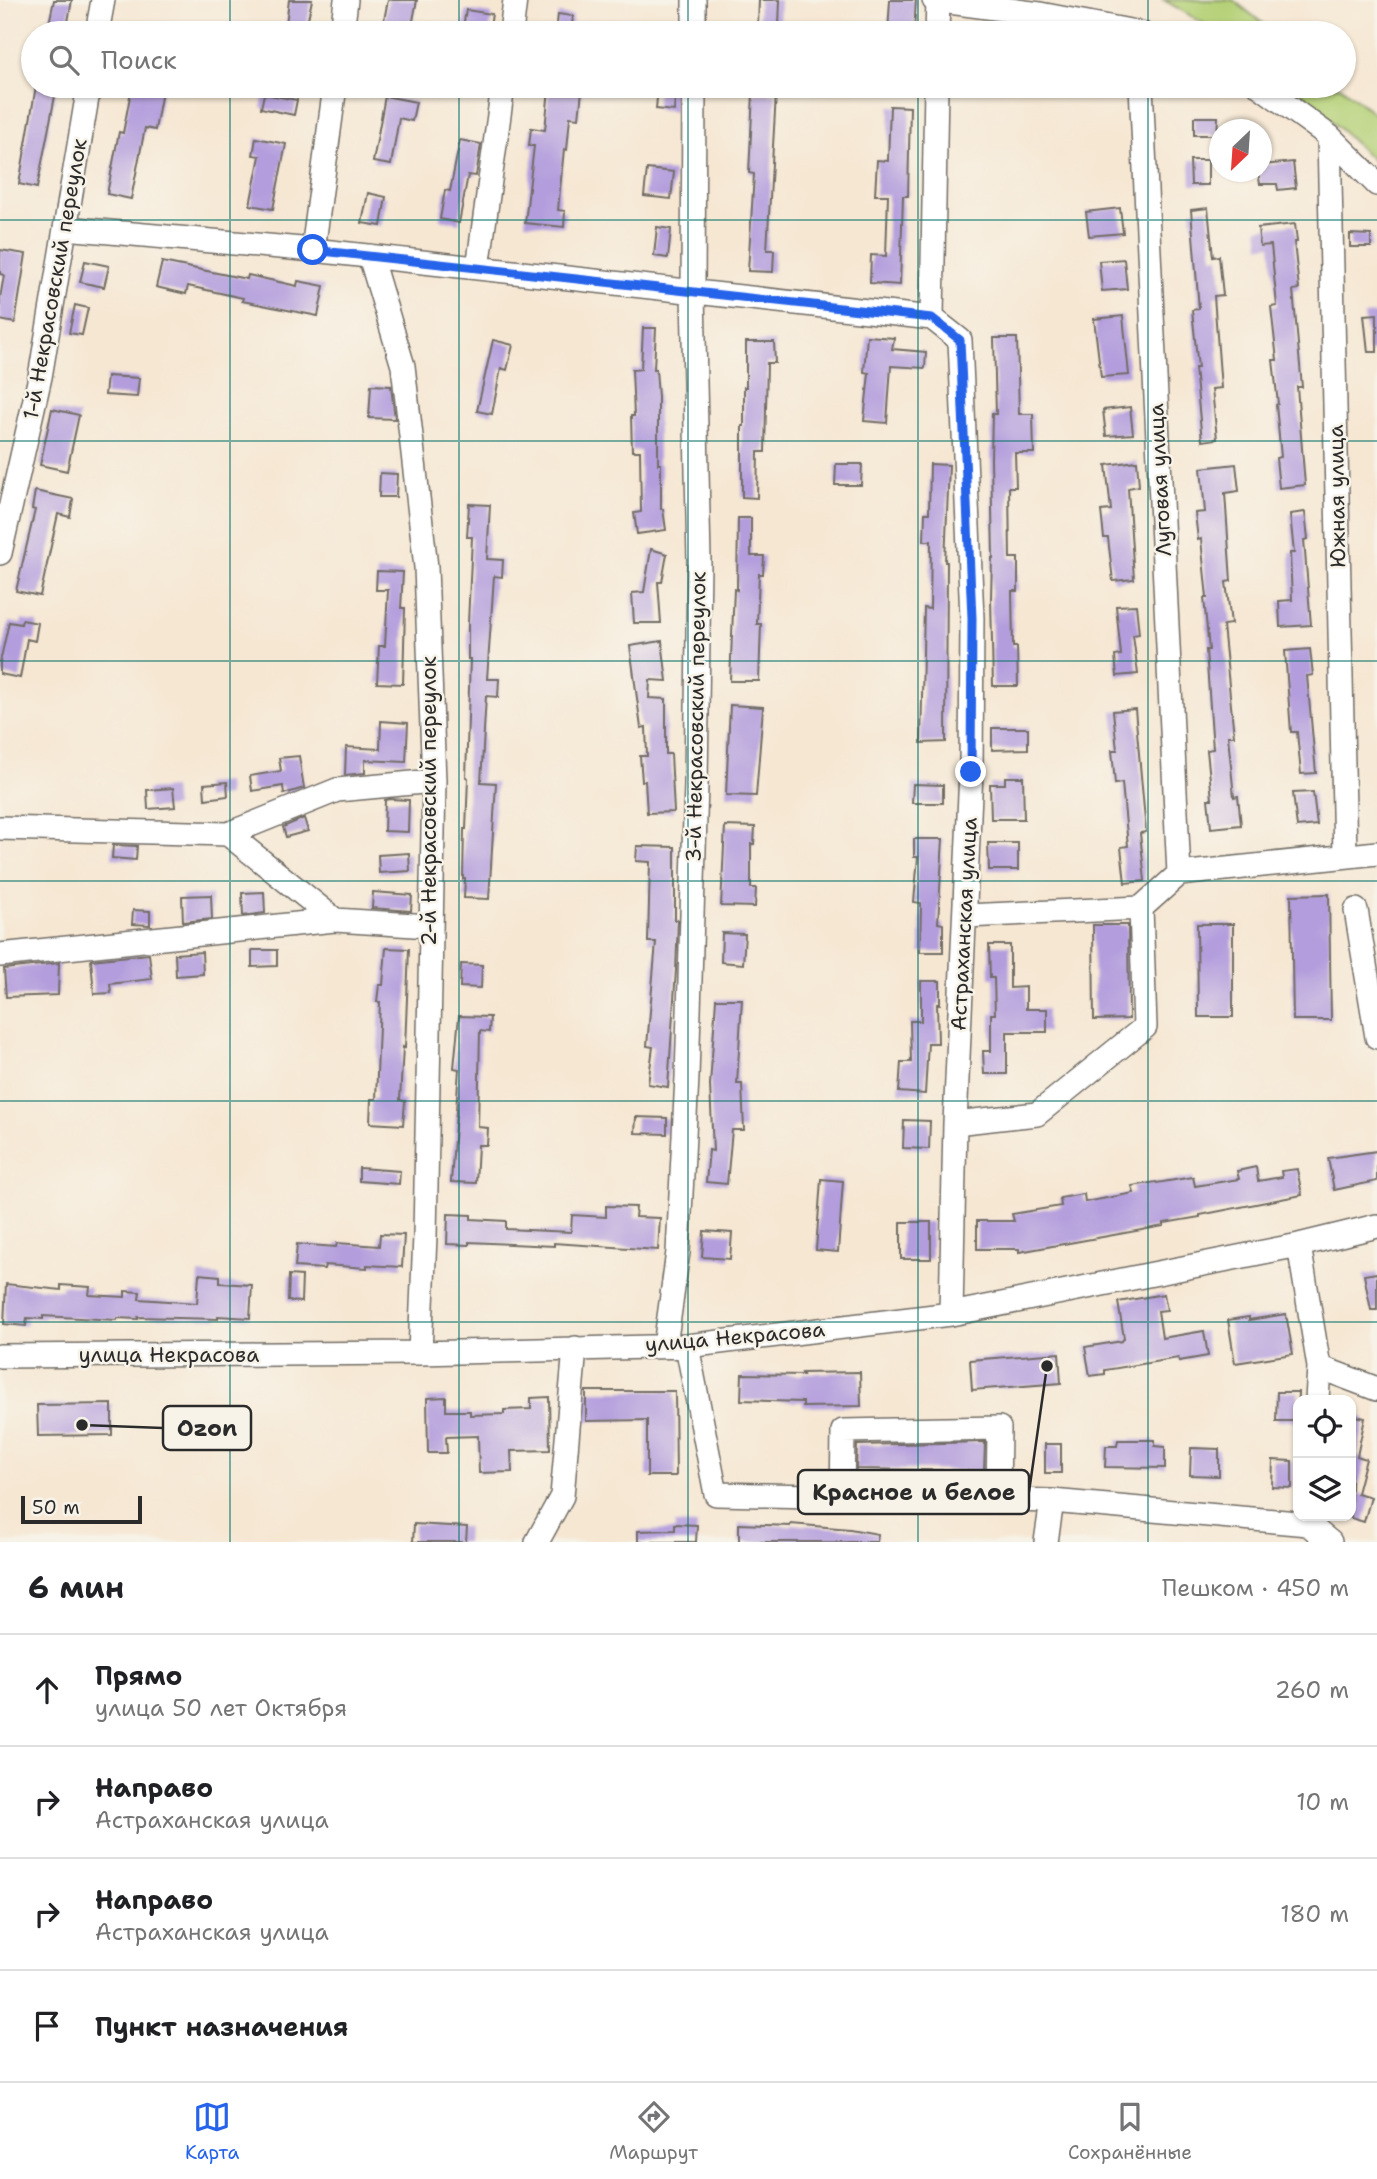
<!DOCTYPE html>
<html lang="ru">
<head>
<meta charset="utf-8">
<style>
  :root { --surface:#fff; --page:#f2f2f2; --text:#202124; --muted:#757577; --line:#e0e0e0; --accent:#2563eb }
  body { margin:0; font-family:"Shantell Sans",sans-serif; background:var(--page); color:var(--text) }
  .controls { position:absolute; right:21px; bottom:21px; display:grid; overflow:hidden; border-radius:14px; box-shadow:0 2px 5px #0004 }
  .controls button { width:63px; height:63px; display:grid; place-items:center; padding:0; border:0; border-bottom:2px solid var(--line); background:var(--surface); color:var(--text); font:35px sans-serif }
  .compass { position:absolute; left:1209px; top:119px; width:63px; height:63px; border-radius:50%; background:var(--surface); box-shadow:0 2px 5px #0004; rotate:205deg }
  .scale { position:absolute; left:21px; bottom:18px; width:121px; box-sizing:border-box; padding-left:7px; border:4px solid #2b2b2b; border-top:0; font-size:19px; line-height:24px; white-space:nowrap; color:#2b2b2b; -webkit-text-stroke:5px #f7f3e8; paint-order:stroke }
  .stop { position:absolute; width:21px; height:21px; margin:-16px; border:5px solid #2563eb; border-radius:50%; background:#fff }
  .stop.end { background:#2563eb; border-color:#fff; box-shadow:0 2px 7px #0008 }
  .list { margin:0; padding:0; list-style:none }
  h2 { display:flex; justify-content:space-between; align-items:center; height:91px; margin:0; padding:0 28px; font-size:30px }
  h2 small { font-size:23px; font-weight:400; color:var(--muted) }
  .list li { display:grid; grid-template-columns:46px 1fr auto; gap:21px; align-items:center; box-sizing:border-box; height:112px; padding:0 28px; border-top:2px solid var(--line) }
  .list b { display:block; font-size:26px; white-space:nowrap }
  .list p { margin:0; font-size:23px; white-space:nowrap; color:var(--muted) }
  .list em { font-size:23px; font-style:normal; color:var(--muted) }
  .icon { flex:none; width:38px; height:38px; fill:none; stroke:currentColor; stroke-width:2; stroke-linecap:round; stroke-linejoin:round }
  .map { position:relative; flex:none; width:1377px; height:1542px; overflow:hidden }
  .search { position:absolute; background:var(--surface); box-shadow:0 2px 5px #0004; left:21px; right:21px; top:21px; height:77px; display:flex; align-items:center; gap:18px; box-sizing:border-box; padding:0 24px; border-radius:38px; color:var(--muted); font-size:26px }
  .sheet { height:539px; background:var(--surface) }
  nav { display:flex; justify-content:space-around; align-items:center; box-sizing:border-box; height:98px; border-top:2px solid var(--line); background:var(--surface); font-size:19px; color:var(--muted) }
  nav a { display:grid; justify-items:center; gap:4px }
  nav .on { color:var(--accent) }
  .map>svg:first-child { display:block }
</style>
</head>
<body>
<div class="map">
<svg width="1377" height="1542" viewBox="0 0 1377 1542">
  <rect width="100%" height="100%" fill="#f7f3e8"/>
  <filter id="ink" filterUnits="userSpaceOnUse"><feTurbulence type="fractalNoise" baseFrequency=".0143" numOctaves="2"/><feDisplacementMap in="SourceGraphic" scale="14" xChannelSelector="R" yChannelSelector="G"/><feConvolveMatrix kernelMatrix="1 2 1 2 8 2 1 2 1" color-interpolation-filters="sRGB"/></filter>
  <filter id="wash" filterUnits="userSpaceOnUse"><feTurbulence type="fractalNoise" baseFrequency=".00686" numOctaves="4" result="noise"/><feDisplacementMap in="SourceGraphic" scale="28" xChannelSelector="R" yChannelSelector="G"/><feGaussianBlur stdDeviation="1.57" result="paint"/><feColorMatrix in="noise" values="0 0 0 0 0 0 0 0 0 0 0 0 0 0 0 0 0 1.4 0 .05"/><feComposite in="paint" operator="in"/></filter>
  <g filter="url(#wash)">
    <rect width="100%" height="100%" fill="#f6e7d3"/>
    <!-- green -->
    <path fill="#b4d076" stroke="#707e50" stroke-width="2" d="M1164,0H1233L1275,33H1220Z
      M1295,86H1340L1377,116V164Z"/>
    <g id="blocks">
      <!-- building -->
      <path fill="#b39ddd" d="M54,0H72L66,33H47Z
        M289,0H312L305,33H285Z
        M388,0H417L411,31L383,25Z
        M759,0H780L779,26L758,25Z
        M890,0H916L914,33H888Z
        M466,10L492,14L489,33H462Z
        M558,14L573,16L571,33H556Z
        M36,86H57L37,188L19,184Z
        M132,86H163L155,130L145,128L131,199L107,194L119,132L123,133Z
        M658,86H676L674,111L656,109Z
        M549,88L582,91L579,118L570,117L567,150L564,149L558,210L565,211L564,227L525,223L534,146H529L531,128L545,130Z
        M753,93L776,94L767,250H774L773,272L748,271L754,174L749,173Z
        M264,94L297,100L294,115L261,108Z
        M385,96L416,102L412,121L399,118L391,165L373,162Z
        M890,106L910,107L908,196H903L900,285L870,283L871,255L886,256L888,195H875L877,160L888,161Z
        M1194,117H1218L1217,135H1194Z
        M256,138L286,144L273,209L250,205L260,156L253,155Z
        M460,140L481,144L476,176L468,175L459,223L440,219L445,190L450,191Z
        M1190,160H1208V185H1191Z
        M1293,162L1296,188L1278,190L1277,184H1260L1258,172H1262V165Z
        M647,169L674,172L671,199L644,196Z
        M368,193L386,197L381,226L362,223Z
        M1120,208L1123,233L1089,236L1086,212Z
        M1208,208L1213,257L1219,256L1223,295L1214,296L1221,388L1212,389L1217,439L1202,441L1195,368H1198L1192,310L1199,309L1191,210Z
        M1295,224L1297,242H1294L1299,289L1293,290L1302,387H1297L1305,485L1279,488L1276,458L1281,457L1276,405L1278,404L1273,360H1277L1271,307L1277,306L1271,245L1260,246L1258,228Z
        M657,227L671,229L668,258L654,256Z
        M1350,234L1371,235V247H1350Z
        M0,250L26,254L15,323L0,320V298L4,275L0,274Z
        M1124,259L1127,289L1102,291L1099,261Z
        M85,261L109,266L104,287L80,282Z
        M162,262L247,279L248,275L297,286L298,281L324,286L318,316L242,301L243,298L188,286L186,294L156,287Z
        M75,305L88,308L82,335L69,333Z
        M1377,314V352H1368L1364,315Z
        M1123,316L1129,375L1101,377L1094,319Z
        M643,328H656L654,369H656L658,397V464H661V509H663L666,530L637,534L634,513L641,512L640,451H632L631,416H634L632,370L641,369Z
        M867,336L894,338L892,349L926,352L925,368L891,366L887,423L864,421L869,373L864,372Z
        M994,338H1017L1019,414H1033L1034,453H1015L1016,487H1009L1010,558H1018V591H1012L1013,647H1017L1018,686H993L991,598L992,558H993L991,459L992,414H996Z
        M493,340L513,345L507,370L501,368L492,414L477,411Z
        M746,342H774L775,363H767L765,452H758L757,498L742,497V426H744V387H746Z
        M107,376L139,378L137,397L105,395Z
        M371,385L391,386L395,419L369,418Z
        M1130,407L1133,434L1106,436L1103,410Z
        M52,409L79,415L67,471L40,465Z
        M1137,461L1139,486L1128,488L1134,579L1113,581L1108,538H1104L1101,511L1111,510L1106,465Z
        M836,464H862L861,485H835Z
        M930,464L949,465L945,562H947L946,742L921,743L924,608L930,609L931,541H924L925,513H929Z
        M1236,464L1239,491L1225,493L1231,581L1226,582L1231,624L1223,625L1234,736H1228L1234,797L1238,796L1241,825L1211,828L1208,799H1212L1207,750L1213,749L1206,650H1209L1204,598H1207L1201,539L1198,540L1195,513L1205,512L1201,468Z
        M380,473L397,474L396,497H379Z
        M35,491L73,499L70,517L58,514L40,596L16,591L35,510L32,509Z
        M469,504L490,505L487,559L503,560L502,577L494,576L487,679H499L498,697L486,696L481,782L496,783L489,899L464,898L465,879H463L464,829H466L468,778L466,777L470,659H468V623L472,537H467Z
        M1305,512L1308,539L1304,540L1311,625L1280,627L1279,601L1292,600L1290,553H1294L1290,514Z
        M738,518H751V556H764L763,574H759L757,624H761L759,681H730L734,589L737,590Z
        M651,549L667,554L662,582H658L661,623H634L632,593L644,592Z
        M377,571L403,572L401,608H405L403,684L377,683L379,646H385L388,590H376Z
        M1136,605L1139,634L1133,635L1138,674L1117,676L1115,656L1121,655L1116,606Z
        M22,620L38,623L35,641L27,639L20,678L0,674V662L9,622L21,624Z
        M662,641L667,681L650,680L649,698L666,699V754H671L674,812L647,813L645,781H642L640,756H647L646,727L641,728L630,646Z
        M1310,649L1313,675L1307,676L1316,773L1301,774L1297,732H1291L1285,651Z
        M730,705L763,707L756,796L726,795Z
        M1135,709L1146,832L1140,833L1145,881L1125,883L1121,847L1128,846L1122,783L1115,784L1112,750H1117L1113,711Z
        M381,721L408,723L406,762L365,760V773L345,775L346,747L380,749Z
        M992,728H1028V749L992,750Z
        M299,756L304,788L284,794L283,786L252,791L250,776L281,771L279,758Z
        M1005,777H1023L1024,819H991L990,784H1005Z
        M227,782L228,796L205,799L204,784Z
        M913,784L943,785V803H912Z
        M173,788L175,807L148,809L147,790Z
        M1313,792L1317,825L1297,827L1293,793Z
        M389,799L409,800L408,832L384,831L385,800Z
        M304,818L308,831L286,837L283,827Z
        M725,826L755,827L754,844H751V888H756L755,907L721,906Z
        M914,839H943L938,923L943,924V952H920L921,903L914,902L918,857H914Z
        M988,843H1018V870H989Z
        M113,845L137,846L136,860L112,858Z
        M637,846L675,847V920H678L676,970L668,1087L648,1084L653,1047L647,1046L656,942H648L650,862L636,861Z
        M409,853L410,871L379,873L378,855Z
        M264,892L265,913L243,916L242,893Z
        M373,892L412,895L411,911L372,908Z
        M1329,894L1331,1020H1293L1291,895Z
        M211,895L212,919L183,922L182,896Z
        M133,910L150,911V925L132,924Z
        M1197,924H1233V1017H1198Z
        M1093,925H1128L1129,1019L1094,1020Z
        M722,933L745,934L743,964L721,962Z
        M989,945H1010V988L1026,987V1009H1047V1032H1007V1074H984L983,1051H991V1014H995L994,978H990Z
        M386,948L409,949L405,1048L403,1047L400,1100L405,1101L403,1125L370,1123L371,1099H376L380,1002H377L379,985H383Z
        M252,950H277V966L252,967Z
        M202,952L203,974L176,976L175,954Z
        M149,954L152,979L110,984L111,993L94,994L91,960Z
        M59,963L58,995L6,997L4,969Z
        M461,964L482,965L481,988L460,987Z
        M921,981H940V1004H937L938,1043H928L925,1094L899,1092L901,1062H911L910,1021H921Z
        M716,999H742L737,1084H742L744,1130H732L727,1184L706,1182L709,1150L713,1151L710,1085Z
        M459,1016L490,1017L489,1032L480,1031L478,1127L488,1128L487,1145H478L476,1183L451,1182L459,1069L454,1068Z
        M636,1117L667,1118V1134L635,1133Z
        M904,1120L930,1121L929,1149L903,1148Z
        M1377,1151V1181L1334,1190L1328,1158Z
        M1256,1167L1258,1181L1282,1177L1281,1171L1297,1169L1302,1195L1200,1215V1217L1164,1223V1226L1019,1252V1249H977V1221H1014L1012,1214L1061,1206L1060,1198L1084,1194L1085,1202L1134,1193L1132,1186L1156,1182L1157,1183L1193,1177L1195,1186L1239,1179L1237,1171Z
        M359,1168L400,1171L399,1184L359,1181Z
        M821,1179L843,1181L838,1252L816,1250Z
        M606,1206L636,1207L635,1217L660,1218L658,1250L554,1243V1246L469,1242V1245L447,1244L448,1214L471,1215V1219L506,1221V1229L571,1232L572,1215L606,1217Z
        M901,1222H931V1259H901Z
        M704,1231L732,1233L730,1259L702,1257Z
        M380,1234L404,1235L402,1267L367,1265V1268L325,1265L324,1269L295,1267L297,1244L336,1247L337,1243L379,1246Z
        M1377,1273V1310H1371L1364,1275Z
        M199,1274L220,1276V1283L252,1285L250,1318L218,1316V1319L138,1317V1319L117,1318L116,1320L43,1316V1319L27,1318L26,1326L4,1324L6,1284L61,1290V1285L90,1287L89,1295L125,1297V1291L140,1292L139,1299L197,1303Z
        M289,1275L302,1276L301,1302L288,1301Z
        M1164,1294L1167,1310L1158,1311L1162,1338L1204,1331L1208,1356L1179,1361L1178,1358L1105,1370V1374L1090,1376L1085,1347L1122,1341L1124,1338L1118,1302Z
        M1286,1314L1293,1354L1235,1363L1228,1320L1249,1317V1320Z
        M1059,1353L1061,1383L972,1390L970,1360Z
        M860,1372L861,1406L803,1407V1402L741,1400L742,1374L803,1375L802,1373Z
        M586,1391H675L676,1476H647V1420L586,1421Z
        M1277,1392H1298L1297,1421H1276Z
        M446,1397V1411H470V1415L504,1414V1410L531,1409V1398L549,1397L550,1450L511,1451L512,1472L479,1473L478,1436L446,1437L447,1453H428L427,1398Z
        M112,1404V1435L38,1436L37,1405Z
        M1351,1415L1365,1418L1357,1456L1366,1459L1357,1493L1371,1497L1364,1522L1351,1518Z
        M1118,1440H1155V1446L1165,1447V1468L1105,1467L1106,1446H1117Z
        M985,1442L984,1471L856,1469L857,1445Z
        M1045,1444H1061V1473H1045Z
        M1191,1448L1219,1449V1476L1190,1475Z
        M1273,1460L1292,1461V1488L1272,1487Z
        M414,1524L467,1527L466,1542H413Z
        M675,1524L697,1525L696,1542H638V1531L675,1530Z
        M739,1524L790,1526L791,1524L850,1529L878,1534L877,1542H739Z"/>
    </g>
  </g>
  <g filter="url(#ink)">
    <use href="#blocks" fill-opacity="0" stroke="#726d66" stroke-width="2"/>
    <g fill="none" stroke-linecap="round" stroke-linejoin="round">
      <!-- minor casing -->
      <g stroke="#726d66" stroke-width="26">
        <path id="minor" d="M934,0L1040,14L1141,33
          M97,33L103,0
          M342,33L346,0
          M511,33L515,0
          M694,33V0
          M937,33L938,2
          M936,86L932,318L960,340L972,618L971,772L955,1123L951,1314
          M1141,86L1179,874
          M1260,86L1329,136L1377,184
          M1329,136L1345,856
          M65,228L313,250L932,318
          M313,250L335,86
          M370,256L403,366L426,567L434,781L425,1236L420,1353
          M478,268L503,86
          M0,553L40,377L89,86
          M0,828L228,834L337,790L434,781
          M228,834L335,920L430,926
          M1356,910L1377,1037
          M966,916L1141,908L1179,874L1377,853
          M0,955L335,920
          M955,1123L1037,1114L1145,1027L1141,908
          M1299,1245L1319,1367L1317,1400
          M665,1346L678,1252L687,1077L696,785L699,560L693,293L694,86
          M687,1346L716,1494L1052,1501L1308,1524L1330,1542
          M0,1356L420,1353L687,1346L951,1314L1299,1245L1377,1226
          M1319,1367L1377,1389
          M842,1497L843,1431L999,1428L998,1500
          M537,1542L562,1496L575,1348
          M1046,1542L1052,1501"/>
      </g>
      <!-- minor -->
      <use href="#minor" stroke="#fff" stroke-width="23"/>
    </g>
  </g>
  <g fill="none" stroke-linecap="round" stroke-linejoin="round" filter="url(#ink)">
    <!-- route -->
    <path stroke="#2563eb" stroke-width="9" d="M313,250L932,318L960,340L972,618L971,772"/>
  </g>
  <!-- grid -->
  <path fill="none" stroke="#0f766e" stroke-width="2" stroke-opacity="0.55" d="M230,0V33M459,0V33M688,0V33M918,0V33M1148,0V33M230,86V1542M459,86V1542M688,86V1542M918,86V1542M1148,86V1542M0,220H1377M0,441H1377M0,661H1377M0,881H1377M0,1101H1377M0,1322H1377"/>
  <g text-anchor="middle" stroke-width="5" stroke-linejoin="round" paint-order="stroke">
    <!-- street labels -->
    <g font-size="21" fill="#2b2b2b" stroke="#f7f3e8">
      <text transform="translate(55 279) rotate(-80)" y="7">1-й Некрасовский переулок</text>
      <text transform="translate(1160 480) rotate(-93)" y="7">Луговая улица</text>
      <text transform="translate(1337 496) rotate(-91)" y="7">Южная улица</text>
      <text transform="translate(696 717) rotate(-89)" y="7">3-й Некрасовский переулок</text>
      <text transform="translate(429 801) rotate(-90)" y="7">2-й Некрасовский переулок</text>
      <text transform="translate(964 924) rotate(-87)" y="7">Астраханская улица</text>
      <text transform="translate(735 1337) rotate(-5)" y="7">улица Некрасова</text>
      <text x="169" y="1362">улица Некрасова</text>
    </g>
  </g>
  <!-- callouts -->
  <path fill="none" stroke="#2b2b2b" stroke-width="2.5" d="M82 1425L163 1428M1047 1366L1029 1492"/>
  <g fill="#2b2b2b" stroke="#f7f3e8" stroke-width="2.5">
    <circle cx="82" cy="1425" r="7"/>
    <circle cx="1047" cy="1366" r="7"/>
  </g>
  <g fill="#f7f3e8" stroke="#2b2b2b" stroke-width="2.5">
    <rect x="163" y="1406" width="88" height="44" rx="7"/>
    <rect x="798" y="1470" width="231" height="44" rx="7"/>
  </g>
  <g font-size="23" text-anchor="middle" font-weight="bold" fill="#2b2b2b">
    <text x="207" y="1436">Ozon</text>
    <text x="914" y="1500">Красное и белое</text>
  </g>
</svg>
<div class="controls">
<button><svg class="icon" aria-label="locate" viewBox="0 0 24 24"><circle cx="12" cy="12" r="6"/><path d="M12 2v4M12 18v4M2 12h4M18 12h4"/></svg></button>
<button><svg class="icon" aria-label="layers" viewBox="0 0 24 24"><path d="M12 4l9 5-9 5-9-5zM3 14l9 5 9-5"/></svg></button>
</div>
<svg class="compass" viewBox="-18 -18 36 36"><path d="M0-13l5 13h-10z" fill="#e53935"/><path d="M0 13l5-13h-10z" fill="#757577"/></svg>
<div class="scale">50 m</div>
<div class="stop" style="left:313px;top:250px"></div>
<div class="stop end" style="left:971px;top:772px"></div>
<div class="search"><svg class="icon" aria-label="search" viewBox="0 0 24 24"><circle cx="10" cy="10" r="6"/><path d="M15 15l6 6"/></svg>Поиск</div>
</div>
<section class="sheet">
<h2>6 мин<small>Пешком · 450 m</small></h2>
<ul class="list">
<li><svg class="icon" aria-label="ahead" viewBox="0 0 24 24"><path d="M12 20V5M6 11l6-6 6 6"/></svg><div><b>Прямо</b><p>улица 50 лет Октября</p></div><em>260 m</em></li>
<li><svg class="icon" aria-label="right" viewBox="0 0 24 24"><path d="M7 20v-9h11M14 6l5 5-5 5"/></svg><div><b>Направо</b><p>Астраханская улица</p></div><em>10 m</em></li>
<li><svg class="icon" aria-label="right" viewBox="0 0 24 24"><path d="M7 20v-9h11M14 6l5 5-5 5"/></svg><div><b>Направо</b><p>Астраханская улица</p></div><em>180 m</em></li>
<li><svg class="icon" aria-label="arrive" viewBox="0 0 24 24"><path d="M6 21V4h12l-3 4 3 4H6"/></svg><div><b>Пункт назначения</b></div></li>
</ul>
</section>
<nav>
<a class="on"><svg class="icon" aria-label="map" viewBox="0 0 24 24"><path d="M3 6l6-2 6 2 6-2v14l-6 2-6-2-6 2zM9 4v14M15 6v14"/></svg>Карта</a>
<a><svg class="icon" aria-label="directions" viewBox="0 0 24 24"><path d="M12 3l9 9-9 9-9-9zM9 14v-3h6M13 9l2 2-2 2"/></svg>Маршрут</a>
<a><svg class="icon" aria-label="saved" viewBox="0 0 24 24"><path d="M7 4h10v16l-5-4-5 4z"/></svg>Сохранённые</a>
</nav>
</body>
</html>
